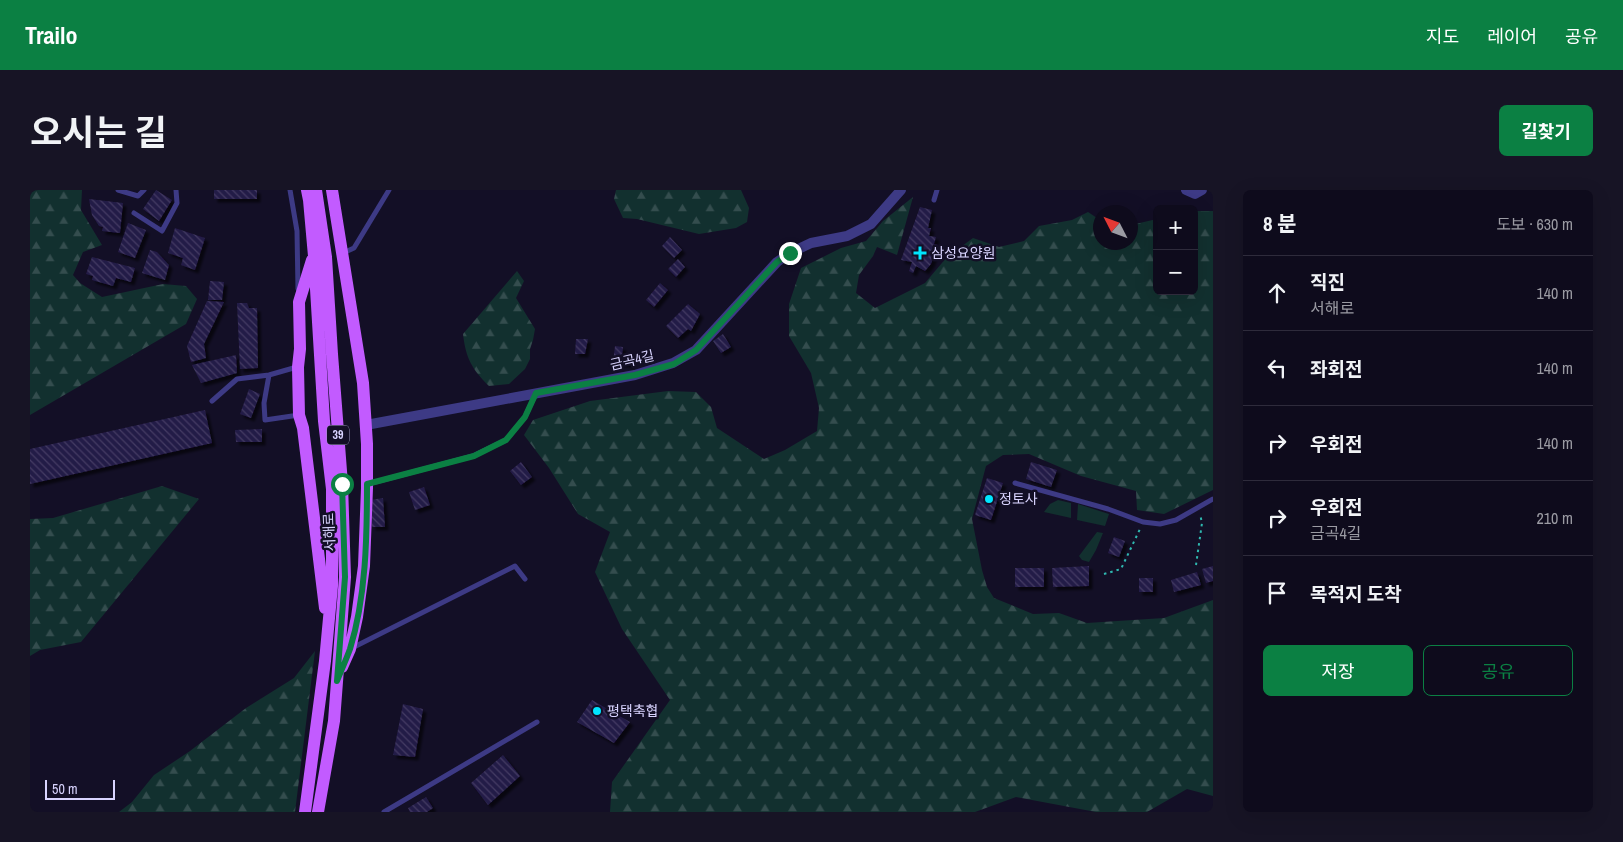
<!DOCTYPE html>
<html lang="ko">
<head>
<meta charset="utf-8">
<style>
  :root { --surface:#0e0b1c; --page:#171425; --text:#f1f3f6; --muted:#9b9ba3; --line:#2e2b3b; --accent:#0b8043 }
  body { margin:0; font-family:"Archivo Narrow","Noto Sans KR",sans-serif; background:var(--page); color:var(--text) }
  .controls { position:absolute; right:15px; top:15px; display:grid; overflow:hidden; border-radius:8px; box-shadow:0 5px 20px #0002 }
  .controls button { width:45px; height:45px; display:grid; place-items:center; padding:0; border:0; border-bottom:1px solid var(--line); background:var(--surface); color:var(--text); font:25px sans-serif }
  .compass { position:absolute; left:1063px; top:15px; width:45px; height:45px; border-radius:50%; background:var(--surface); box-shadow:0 5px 20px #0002; rotate:312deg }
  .scale { position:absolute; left:15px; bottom:12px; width:70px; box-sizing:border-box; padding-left:5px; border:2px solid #d9d4ff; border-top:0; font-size:14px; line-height:18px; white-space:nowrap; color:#d9d4ff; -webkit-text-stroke:4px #130f26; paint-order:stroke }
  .stop { position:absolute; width:15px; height:15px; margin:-11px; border:4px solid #0b8043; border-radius:50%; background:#fff }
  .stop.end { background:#0b8043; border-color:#fff; box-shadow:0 1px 5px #0008 }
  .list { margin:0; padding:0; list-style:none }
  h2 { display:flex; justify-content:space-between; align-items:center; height:65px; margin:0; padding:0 20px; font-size:21px }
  h2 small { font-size:16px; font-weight:400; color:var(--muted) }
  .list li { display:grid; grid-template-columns:32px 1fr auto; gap:15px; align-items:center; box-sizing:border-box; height:75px; padding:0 20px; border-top:1px solid var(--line) }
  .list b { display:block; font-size:19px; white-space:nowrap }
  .list p { margin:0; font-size:16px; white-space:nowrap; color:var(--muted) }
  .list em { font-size:16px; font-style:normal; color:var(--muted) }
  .actions { display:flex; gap:10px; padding:15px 20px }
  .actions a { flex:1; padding:11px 0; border:1px solid var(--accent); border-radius:8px; text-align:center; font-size:18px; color:var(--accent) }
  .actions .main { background:var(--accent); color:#fff }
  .icon { flex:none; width:28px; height:28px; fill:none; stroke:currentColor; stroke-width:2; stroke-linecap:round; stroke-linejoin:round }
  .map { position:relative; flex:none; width:1183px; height:622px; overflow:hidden; border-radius:8px }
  header { display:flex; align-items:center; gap:30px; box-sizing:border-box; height:70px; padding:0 25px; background:var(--accent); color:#fff }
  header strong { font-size:24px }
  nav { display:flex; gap:28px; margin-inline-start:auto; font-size:18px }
  .intro { display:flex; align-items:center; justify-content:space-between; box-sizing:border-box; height:120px; padding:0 30px }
  h1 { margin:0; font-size:35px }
  .button { padding:12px 22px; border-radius:8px; background:var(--accent); color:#fff; font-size:18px; font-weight:700 }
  main { display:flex; gap:30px; padding:0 30px }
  aside { flex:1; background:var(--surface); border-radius:8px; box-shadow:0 5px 20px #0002 }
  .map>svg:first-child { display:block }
</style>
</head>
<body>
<header>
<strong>Trailo</strong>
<nav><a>지도</a><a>레이어</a><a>공유</a></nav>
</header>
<div class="intro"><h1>오시는 길</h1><a class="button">길찾기</a></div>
<main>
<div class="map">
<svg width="1183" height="622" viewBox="0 0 1183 622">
  <defs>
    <pattern id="forest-firs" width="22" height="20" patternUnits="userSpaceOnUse" patternTransform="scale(1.25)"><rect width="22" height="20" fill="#12302f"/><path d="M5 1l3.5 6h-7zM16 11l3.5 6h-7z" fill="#344d4e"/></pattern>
    <pattern id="building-back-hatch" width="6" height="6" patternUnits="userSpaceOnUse" patternTransform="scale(1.25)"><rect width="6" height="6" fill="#241b47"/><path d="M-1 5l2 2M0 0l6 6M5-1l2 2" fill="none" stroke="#433b63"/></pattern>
    <filter id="shadow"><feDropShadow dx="3.5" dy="3.5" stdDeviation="1" flood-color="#0009"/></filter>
  </defs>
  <rect width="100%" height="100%" fill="#130f26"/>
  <!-- grass -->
  <path fill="#12302f" d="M1028,310L1041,313V328L1014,322L1020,314Z
    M1048,314L1079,324L1075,336L1047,330Z
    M1067,342L1073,343L1066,360L1059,372L1052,370L1049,366Z"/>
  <!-- forest -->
  <path fill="url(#forest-firs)" d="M0,0H52L51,20L72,55L53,62L43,85L50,93L72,107L133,94L156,96L167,109L156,134L0,225Z
    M586,0H711L719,18L717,32L706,38L669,44L607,29L593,28L584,9Z
    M883,7L867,65L847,57L843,66L829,85L826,103L845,118L895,93L917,67L943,48L969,57L994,51L1009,36L1042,30L1058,22L1070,30V52H1100L1101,35L1127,29V101H1164V21H1183V300L1134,324L1107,320L1106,301L1051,286L999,264L973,265L956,276L942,329L952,380L957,397L964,408L1003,424L1029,423L1057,433L1134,428L1183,410V606L1157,599L1117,622H1066L986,607L945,622H580L582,592L640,510L592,439L565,382L580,342L548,324L519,278L494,245L503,230L560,211L638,201L666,202L681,217L687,238L734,269L755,260L787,241L789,218L781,183L759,146V114L771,78L811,58L836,51L853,31Z
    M487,81L494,91L486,108L505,139L503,150L500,159V169L495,179L479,194L459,196C442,179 436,169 433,144Z
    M132,296L169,309L51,452L10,460L0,466V329L23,328Z
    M285,461L265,622H89L102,612L124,585L160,561L216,518L264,488Z"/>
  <!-- building -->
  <path fill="url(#building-back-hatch)" filter="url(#shadow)" d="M126,0L142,10L129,31L113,19Z
    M184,0H227V9H184Z
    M59,9L93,13L90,43L72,41L73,37L69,36L62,25Z
    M890,17L902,20L898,38H901L899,46L906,47L904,54L908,55L901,74L895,81L886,76L883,83L879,81L882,72L871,70Z
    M98,33L116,40L105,68L88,62Z
    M145,38L175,48L165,80L151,75L153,68L138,63Z
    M640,47L652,60L644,68L632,56Z
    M120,60L127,62L139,75L135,90L112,83Z
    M62,67L105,78L101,92L86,88L83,96L62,90L63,86L56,84Z
    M648,69L655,77L646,87L638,79Z
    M180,91L194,92L192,110H178Z
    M630,93L638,100L624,117L616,110Z
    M177,111L194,112L174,154L176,168L161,172L157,156Z
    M207,113H217L219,118H227L228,178L210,179Z
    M658,114L670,124L661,141L658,139L648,148L636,136Z
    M693,144L701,157L691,163L683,151Z
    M546,149H558L555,164H545Z
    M585,156L593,157L592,166L601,167L600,175L583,172Z
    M206,165L207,183L171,193L162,175Z
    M219,199L230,204L221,228L210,224Z
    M175,220L182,253L0,294V259Z
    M232,239V252H206L205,240Z
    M491,272L502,287L491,295L480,281Z
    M1001,272L1027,280L1021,297L996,289Z
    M957,288L973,293L961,330L945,325Z
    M394,297L400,315L385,320L379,302Z
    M353,308L355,337H342L340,310Z
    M1084,347L1095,351L1089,367L1078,363Z
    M1059,376V396L1023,397L1022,378Z
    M1183,376V391L1176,393L1172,379Z
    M985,378H1014V397H985Z
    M1167,382L1171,395L1144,402L1141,390Z
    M1109,388H1123V402H1109Z
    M562,510L600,532L584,553L547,532Z
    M373,514L393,519L385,567L363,565Z
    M473,565L490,586L458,615L441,593Z
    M396,607L403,618L397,622H380L378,618Z"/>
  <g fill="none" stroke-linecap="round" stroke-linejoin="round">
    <!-- path -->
    <path stroke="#2fb8b0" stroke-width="2" stroke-dasharray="2.5 4" stroke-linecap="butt" d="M1166,375L1172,333L1170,324
      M1074,384L1091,379L1110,339"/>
    <!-- lane -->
    <path stroke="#3d3a85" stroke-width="5" d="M88,0L108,6L114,0
      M260,0L267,41L268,99
      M904,10L907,0
      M104,23L132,41L147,13L146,0
      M313,63L324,58L359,0
      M239,185L234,213L235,230L269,225
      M182,211L207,189L239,185L267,177
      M985,293L1078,319L1113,332L1130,334L1146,330L1183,309
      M338,294L443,266L476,250L495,227L506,203
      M322,458L485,376L495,389
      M354,622L507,532"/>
    <!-- street -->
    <path stroke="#3d3a85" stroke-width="10" d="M1156,0L1165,4L1172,0
      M336,235L605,185L643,173L666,160L747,72L760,63L781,53L817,46L841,34L871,0"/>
    <!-- primary -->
    <path stroke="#c25bff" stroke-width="12" d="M286,0L296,67L302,164L312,294L315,387L304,531L288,622
      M302,0L333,193L337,254V298L334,376L327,427L320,459L312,477
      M282,70L269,112L270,159L268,177L269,225L273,238L295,418
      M275,622L295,471L302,396V299L294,231L284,66L279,10L277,0"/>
  </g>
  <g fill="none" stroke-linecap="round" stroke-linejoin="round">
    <!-- route -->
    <path stroke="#0b8043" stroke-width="6" d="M312,294L315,387L307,491C311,481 316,470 320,459C336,407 337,348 337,294L444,266L476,250L495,227L506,203L605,185L644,174L666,160L747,72L760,63"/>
  </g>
  <!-- markers -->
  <g fill="#00e5ff" stroke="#130f26" stroke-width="2">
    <path d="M887.5 55.5h5v5h5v5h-5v5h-5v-5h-5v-5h5z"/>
    <circle cx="959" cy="309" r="5"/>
    <circle cx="567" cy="521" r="5"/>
  </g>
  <g text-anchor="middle" stroke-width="5" stroke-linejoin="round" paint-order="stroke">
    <!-- shield labels -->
    <rect fill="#130f26" stroke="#9e99be" stroke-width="1" x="297" y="235.5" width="22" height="19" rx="4"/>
    <g font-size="12" font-weight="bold" fill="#d9d4ff">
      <text x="308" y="249">39</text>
    </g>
    <!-- poi labels -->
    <g font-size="14" fill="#d9d4ff" stroke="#130f26" text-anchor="start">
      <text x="901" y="68">삼성요양원</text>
      <text x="969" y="314">정토사</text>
      <text x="577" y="526">평택축협</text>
    </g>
    <!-- street labels -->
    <g font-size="14" fill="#d9d4ff" stroke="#130f26">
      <text transform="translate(602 170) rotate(-13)" y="5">금곡4길</text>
      <text transform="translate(299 342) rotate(-92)" y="5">서해로</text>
    </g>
  </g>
</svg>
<div class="controls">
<button>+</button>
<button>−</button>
</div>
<svg class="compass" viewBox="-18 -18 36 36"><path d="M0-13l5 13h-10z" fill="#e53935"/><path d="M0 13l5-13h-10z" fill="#9b9ba3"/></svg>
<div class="scale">50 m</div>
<div class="stop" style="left:312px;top:294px"></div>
<div class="stop end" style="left:760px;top:63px"></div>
</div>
<aside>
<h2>8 분<small>도보 · 630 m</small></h2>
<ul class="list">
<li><svg class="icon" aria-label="ahead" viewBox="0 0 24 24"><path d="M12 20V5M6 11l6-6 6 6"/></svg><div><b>직진</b><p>서해로</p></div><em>140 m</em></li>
<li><svg class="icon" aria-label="left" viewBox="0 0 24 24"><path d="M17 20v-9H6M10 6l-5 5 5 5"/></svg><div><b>좌회전</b></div><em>140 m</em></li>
<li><svg class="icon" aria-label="right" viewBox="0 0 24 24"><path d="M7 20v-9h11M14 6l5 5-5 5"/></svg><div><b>우회전</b></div><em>140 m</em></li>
<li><svg class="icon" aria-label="right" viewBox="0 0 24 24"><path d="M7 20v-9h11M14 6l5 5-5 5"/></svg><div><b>우회전</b><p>금곡4길</p></div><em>210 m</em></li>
<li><svg class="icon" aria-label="arrive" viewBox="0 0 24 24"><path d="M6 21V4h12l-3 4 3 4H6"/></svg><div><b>목적지 도착</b></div></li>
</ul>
<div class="actions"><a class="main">저장</a><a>공유</a></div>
</aside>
</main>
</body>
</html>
